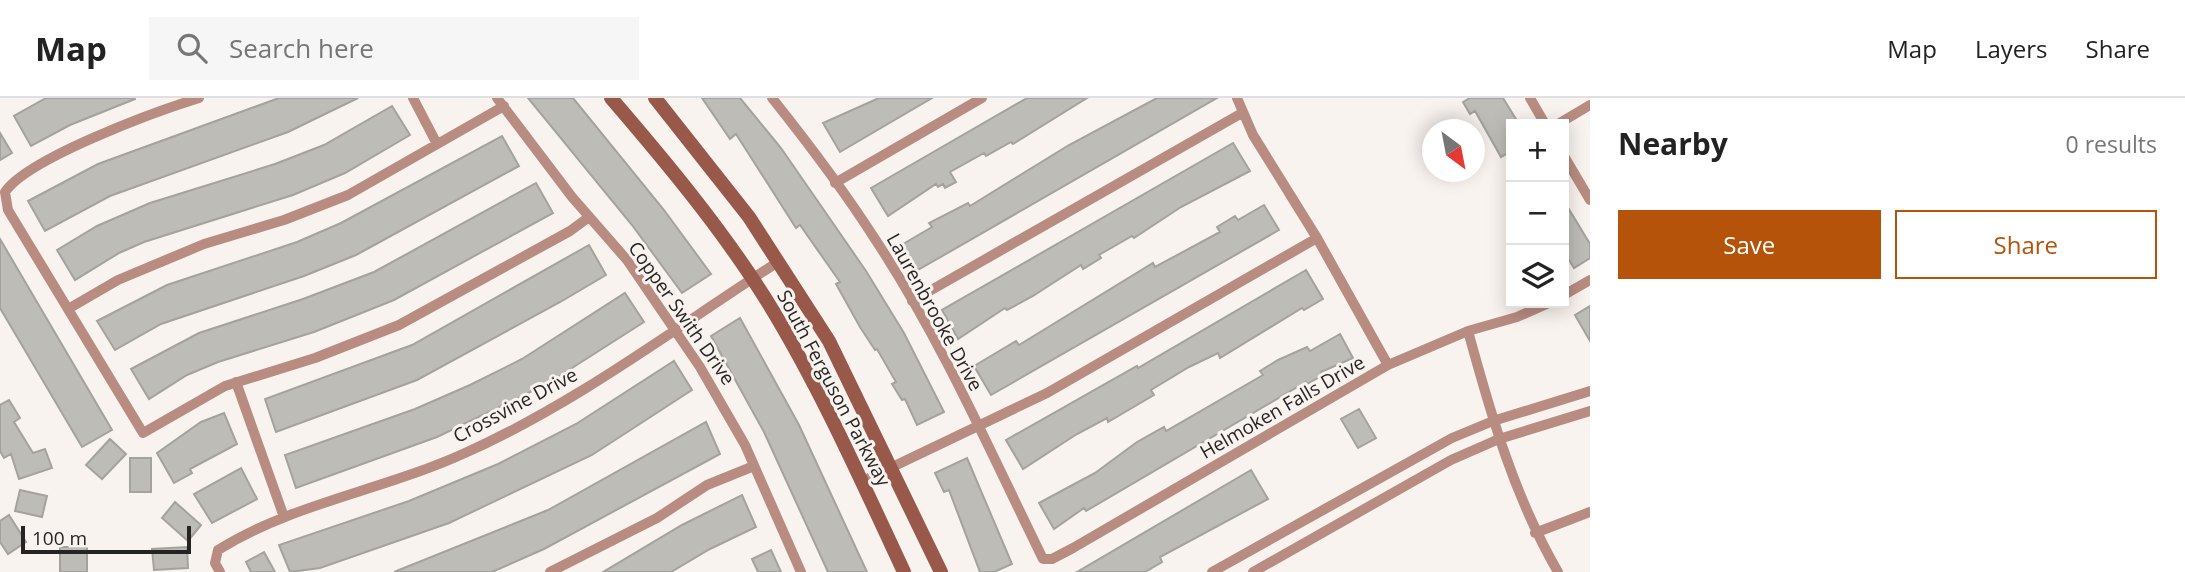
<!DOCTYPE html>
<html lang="en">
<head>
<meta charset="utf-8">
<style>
  :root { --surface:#fff; --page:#f6f6f6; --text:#222; --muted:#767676; --line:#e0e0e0; --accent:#b45309 }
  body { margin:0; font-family:"Open Sans",sans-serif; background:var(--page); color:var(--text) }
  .controls { position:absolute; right:21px; top:21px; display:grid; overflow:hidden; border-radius:0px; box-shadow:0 4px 18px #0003 }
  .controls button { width:63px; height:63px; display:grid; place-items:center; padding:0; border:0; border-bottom:2px solid var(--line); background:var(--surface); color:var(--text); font:35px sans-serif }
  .compass { position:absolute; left:1422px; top:21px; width:63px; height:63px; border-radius:50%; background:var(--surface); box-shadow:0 4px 18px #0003; rotate:148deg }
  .scale { position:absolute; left:21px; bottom:18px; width:170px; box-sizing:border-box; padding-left:7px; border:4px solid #262423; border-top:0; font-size:19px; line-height:24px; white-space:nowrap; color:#262423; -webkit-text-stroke:5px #f9f3ef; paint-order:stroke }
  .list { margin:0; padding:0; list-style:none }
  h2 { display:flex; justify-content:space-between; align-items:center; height:91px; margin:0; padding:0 28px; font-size:30px }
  h2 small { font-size:23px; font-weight:400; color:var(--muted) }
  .actions { display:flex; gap:14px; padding:21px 28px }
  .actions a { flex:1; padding:16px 0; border:2px solid var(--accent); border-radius:0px; text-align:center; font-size:24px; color:var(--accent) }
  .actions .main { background:var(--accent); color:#fff }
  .icon { flex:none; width:38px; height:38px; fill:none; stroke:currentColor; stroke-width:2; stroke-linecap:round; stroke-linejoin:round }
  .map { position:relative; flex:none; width:1590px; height:474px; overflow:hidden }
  header { display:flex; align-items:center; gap:42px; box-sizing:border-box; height:98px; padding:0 35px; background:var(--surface); border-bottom:2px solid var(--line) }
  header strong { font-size:33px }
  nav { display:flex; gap:38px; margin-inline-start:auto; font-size:24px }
  .search { width:490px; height:63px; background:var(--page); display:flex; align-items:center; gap:18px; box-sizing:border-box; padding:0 24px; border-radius:0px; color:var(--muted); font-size:26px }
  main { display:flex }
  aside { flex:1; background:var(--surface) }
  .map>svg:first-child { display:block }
</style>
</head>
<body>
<header>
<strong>Map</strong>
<div class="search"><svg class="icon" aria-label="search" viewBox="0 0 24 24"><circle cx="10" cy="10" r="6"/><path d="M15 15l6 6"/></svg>Search here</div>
<nav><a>Map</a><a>Layers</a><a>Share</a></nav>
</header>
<main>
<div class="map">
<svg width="1590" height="474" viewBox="0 0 1590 474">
  <rect width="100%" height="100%" fill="#f9f3ef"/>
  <!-- building -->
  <path fill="#bebcb7" stroke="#a4a29d" stroke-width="2" d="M46,0H135V1L70,27L31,48L14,18Z
    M279,0H358L288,34L110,98L45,133L28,103L98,66Z
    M528,0H573L664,112L711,176L682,195L632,127Z
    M702,0H740L781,50L866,173L904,235L944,314L917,327L905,301L902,302L892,286L896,284L877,251L875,252L860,229L836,186L840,184L800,127L796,130L736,36L730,41Z
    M879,0H932L840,54L823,25Z
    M1027,0H1087L1013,46L1011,44L986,58L984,55L950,74L956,84L945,90L943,86L938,89L936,86L888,118L871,90Z
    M1157,0H1217L918,172L903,146L932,129L929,125L968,105L970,108L1069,47Z
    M1470,0H1503L1519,26H1511V53L1501,59L1475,13L1470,16L1463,4Z
    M392,8L410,37L345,75L293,97L144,144L119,155L75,182L57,152L97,128L150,105L275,66L324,47Z
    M0,35L12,55L0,62Z
    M502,38L519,68L356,157L304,178L161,226L115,252L97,223L167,187L297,144L341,125Z
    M1233,45L1250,73L1181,109L1134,140L1132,138L1099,157L1101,160L1083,171L1081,167L1033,198L1007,212L1005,210L958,241L942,212Z
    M536,85L553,115L394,202L314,234L218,264L187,277L149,301L131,271L199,235L303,201L374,174Z
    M1564,103L1590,146V160L1574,170L1564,154Z
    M1264,107L1279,132L991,297L974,268L1016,243L1019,247L1153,165L1155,169L1220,134L1217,129L1235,118L1238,122Z
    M0,141L112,332L82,349L0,210Z
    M589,147L606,177L562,203L417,282L276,334L265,301L412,247Z
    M1306,172L1323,201L1304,212L1302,210L1220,260L1218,255L1189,269L1151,292L1154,297L1108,324L1107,320L1077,336L1023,371L1006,342L1137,268L1138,270Z
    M625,195L644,224L547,286L437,339L296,390L285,357L415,311L470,287L522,261Z
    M1590,208V243L1575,217Z
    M740,220L799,327L867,474H828L764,334L711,238Z
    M1340,236L1353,260L1321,274L1323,277L1307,286L1306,284L1086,413L1084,410L1054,431L1039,405L1095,375L1137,344L1164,329L1166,333L1263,277L1260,273L1278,262L1307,249L1310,253Z
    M674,263L692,292L592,357L449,425L320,470L290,474L279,447L409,403L498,366L576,326Z
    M9,302L20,320L14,324L33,355L45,351L52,370L19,381L11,356L4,360L0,353V307Z
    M1359,311L1376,340L1358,350L1341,321Z
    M224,315L237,346L190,371L192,375L174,385L157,355L201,324Z
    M706,324L720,356L544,451L492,474H394L548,412Z
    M110,341L126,356L102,381L86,367Z
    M130,360H151V394H130Z
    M967,360L1012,466L994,474H980L949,392L944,394L935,375Z
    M241,370L257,401L212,425L194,396Z
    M1251,372L1268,401L1160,459L1162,464L1145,474H1077Z
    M20,392L47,398L42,419L15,413Z
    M742,397L756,429L710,451L671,474H603L682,427Z
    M175,404L201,427L188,443L162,420Z
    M9,417L26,444L8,456L0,444V423Z
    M60,449H87V474H60Z
    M187,449L188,470L154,472L152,451Z
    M771,452L781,474H758L752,461Z
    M264,454L275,474H251L246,464Z"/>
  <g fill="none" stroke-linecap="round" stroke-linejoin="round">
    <!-- street -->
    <path stroke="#b98c81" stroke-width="10" d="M199,0C157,13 28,60 5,94L8,112L143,335L225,288L315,260L399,227L570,133L589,119
      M413,0L437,46
      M497,0L572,99L627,162L700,269L745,347L801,474
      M772,0C808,45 844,93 875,141C941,241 990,353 1043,461H1052L1073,450L1388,267L1468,233L1517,219L1549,205
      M1237,0L1253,37L1317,140L1388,267
      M1530,0L1545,26
      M1558,26L1590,7
      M1564,58L1590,102
      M835,85L982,0
      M1564,197L1590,182
      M912,203L1242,15
      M68,211L118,182L204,146L284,122L348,97L504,8
      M1468,233C1491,317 1514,398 1558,474
      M236,284L284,419
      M863,383L1047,295L1317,140
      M1535,435L1590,414
      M220,474L215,465L218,452C293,405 384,392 465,355C577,305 675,230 778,164
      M550,474L657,420L707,387L754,368
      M1212,474L1452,340L1493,323L1590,293
      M1253,474L1451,362L1499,341L1590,313"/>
    <!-- secondary -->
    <path stroke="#98594a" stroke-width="14" d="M611,0C666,64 722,131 767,203C820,289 861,382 904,474
      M655,0L749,119L829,243L941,474"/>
  </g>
  <g text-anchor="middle" stroke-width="6" stroke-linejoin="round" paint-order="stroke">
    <!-- street labels -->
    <g font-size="19" fill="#262423" stroke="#f9f3ef">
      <text transform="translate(935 214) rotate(61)" y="7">Laurenbrooke Drive</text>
      <text transform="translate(682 215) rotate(55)" y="7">Copper Swith Drive</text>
      <text transform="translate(834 290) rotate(62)" y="7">South Ferguson Parkway</text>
      <text transform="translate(515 307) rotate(-28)" y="7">Crossvine Drive</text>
      <text transform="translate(1282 309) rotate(-30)" y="7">Helmoken Falls Drive</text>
    </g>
  </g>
</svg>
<div class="controls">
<button>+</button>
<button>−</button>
<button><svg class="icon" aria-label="layers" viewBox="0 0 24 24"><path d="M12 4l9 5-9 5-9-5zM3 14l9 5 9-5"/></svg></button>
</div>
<svg class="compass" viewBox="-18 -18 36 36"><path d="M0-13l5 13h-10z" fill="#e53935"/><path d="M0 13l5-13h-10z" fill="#767676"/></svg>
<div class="scale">100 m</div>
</div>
<aside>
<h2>Nearby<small>0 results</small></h2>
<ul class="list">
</ul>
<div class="actions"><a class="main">Save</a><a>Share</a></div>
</aside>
</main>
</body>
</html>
